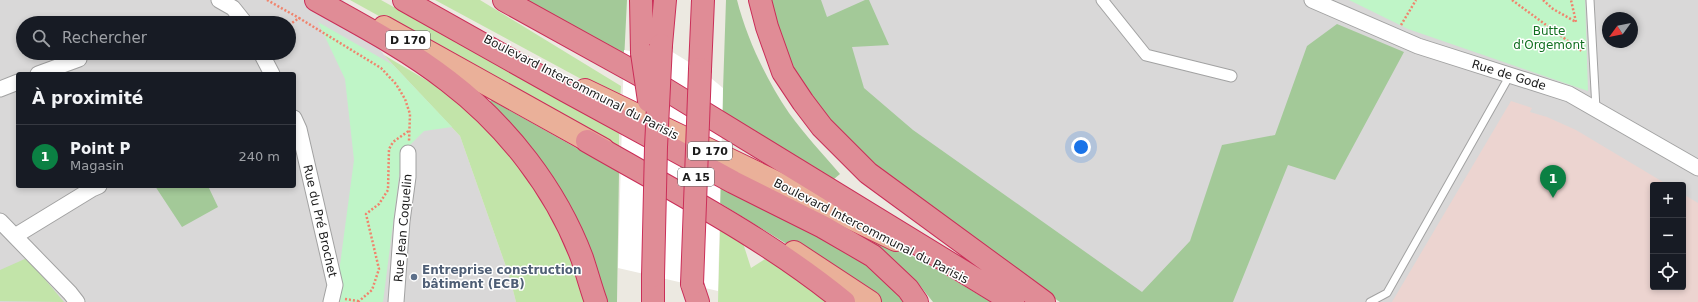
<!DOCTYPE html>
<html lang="fr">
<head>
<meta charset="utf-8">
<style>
  :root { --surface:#171b24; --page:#20242c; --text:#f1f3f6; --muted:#9ea1a6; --line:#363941; --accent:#0b8043 }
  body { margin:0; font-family:"DejaVu Sans",sans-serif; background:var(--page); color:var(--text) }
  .controls { position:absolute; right:12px; bottom:12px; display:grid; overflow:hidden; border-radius:4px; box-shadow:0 2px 6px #0003 }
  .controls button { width:36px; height:36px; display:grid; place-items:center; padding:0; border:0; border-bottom:1px solid var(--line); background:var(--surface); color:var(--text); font:20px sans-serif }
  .compass { position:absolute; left:1602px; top:12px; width:36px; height:36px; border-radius:50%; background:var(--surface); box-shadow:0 2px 6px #0003; rotate:237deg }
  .you { position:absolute; left:1081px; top:147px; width:14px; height:14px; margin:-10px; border:3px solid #fff; border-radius:50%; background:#1a73e8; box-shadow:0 0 0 6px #1a73e833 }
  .badge { display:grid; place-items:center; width:26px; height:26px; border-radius:50%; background:var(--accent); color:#fff; font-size:13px; font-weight:700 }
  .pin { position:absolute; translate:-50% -33px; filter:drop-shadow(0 1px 2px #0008) }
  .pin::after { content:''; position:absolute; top:21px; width:14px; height:12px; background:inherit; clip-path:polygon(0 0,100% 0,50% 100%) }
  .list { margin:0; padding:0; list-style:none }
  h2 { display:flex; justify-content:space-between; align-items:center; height:52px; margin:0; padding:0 16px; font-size:17px }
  h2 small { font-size:13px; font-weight:400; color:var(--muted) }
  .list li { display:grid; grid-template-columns:26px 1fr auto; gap:12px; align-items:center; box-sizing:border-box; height:64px; padding:0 16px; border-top:1px solid var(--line) }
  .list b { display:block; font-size:15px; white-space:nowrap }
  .list p { margin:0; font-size:13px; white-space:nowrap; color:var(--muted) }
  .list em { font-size:13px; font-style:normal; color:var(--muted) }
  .icon { flex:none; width:22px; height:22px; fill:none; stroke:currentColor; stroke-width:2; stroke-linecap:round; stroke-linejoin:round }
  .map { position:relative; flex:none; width:1698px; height:302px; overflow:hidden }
  .search { position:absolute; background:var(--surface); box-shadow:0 2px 6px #0003; left:16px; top:16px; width:280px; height:44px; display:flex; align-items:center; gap:10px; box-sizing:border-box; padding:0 14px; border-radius:22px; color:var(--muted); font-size:15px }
  .panel { position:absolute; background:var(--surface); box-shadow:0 2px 6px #0003; left:16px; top:72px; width:280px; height:116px; border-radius:4px }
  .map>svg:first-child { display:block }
</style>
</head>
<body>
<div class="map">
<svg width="1698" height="302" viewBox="0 0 1698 302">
  <rect width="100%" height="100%" fill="#ece9e1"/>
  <!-- residential -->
  <path fill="#d9d8d8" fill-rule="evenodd" d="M0,0H343L384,55L460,136L510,278L516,302H0ZM23,23H289V53H23ZM18,74H294V186H18Z
    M767,0H1698V302H1060ZM1608,18H1632V42H1608ZM1653,185H1683V287H1653Z"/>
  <!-- commercial -->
  <path fill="#ecd4d0" d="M1511,101L1532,108L1530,112L1547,117L1576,130L1668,185H1653V287H1683V194L1698,203V302H1392Z"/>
  <!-- grass -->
  <path fill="#c2e4a9" d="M350,0H381L619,132V149Z
    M435,0H480L621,86L620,100Z
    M384,55L438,87L471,111L509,150L547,203L580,279L585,302H516L510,278L460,136Z
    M720,230L743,243L751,268L765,259L786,270L829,302H718Z
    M27,258L64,302L0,301V270Z"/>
  <!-- forest -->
  <path fill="#a3c998" d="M520,0H627L624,61Z
    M726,0H737C747,39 766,79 789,113C804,134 823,154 840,174L834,179L722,120Z
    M767,0H821L827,17L865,0H869L889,45L852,47L864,88L913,130L1142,292L1190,241L1222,145L1275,135L1307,46L1337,24L1404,52L1335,180L1288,165L1233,302H1060L1039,288L876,166L829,120L791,67Z
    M491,100L619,172L617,302H602L488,105Z
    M720,183L830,241L868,264L890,284L903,302H881L720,203Z
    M155,186H208L218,207L182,227Z
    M872,236L924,262L991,302H933L917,282L872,243Z"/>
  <!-- park -->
  <path fill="#bff5c7" d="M1349,0H1585L1588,91L1408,29Z
    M318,22L393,65L452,127L424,131L402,153L383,302H335L354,160L345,79Z"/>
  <!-- pier -->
  <path fill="#fff" d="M661,45L700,69L723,88L718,291L618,268L624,50L642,53Z"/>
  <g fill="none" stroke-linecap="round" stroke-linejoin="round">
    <!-- service casing -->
    <g stroke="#a2a2a2" stroke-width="9">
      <path id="service" d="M1590,0L1596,109
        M1370,302L1387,293L1510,75"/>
    </g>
    <!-- pedestrian casing -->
    <g stroke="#a2a2a2" stroke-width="13">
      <path id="pedestrian" d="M1102,0L1146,55L1231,76"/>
    </g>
    <!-- minor casing -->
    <g stroke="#a2a2a2" stroke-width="17">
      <path id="minor" d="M219,0L233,8L245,23
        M1312,0L1418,46L1569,94L1698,168
        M261,53L272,74
        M38,74L79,59
        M0,89L18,82
        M294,118L299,129L335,285L331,302
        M0,221L70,293L77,302
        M15,236L92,189L99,186
        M396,302L402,221L408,177V153"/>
    </g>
    <!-- trunk casing -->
    <g stroke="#ca2e58" stroke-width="24">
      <path id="trunk" d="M384,27L603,149
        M585,90L896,240
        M794,252L870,302"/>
    </g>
    <!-- motorway casing -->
    <g stroke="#ca2e58" stroke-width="24">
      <path id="motorway" d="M316,0C361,25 407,49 448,81C507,126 556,189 582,258C587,273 591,288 596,302
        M404,0L566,91L733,182L823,227L873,256L908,289L917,302
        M504,0L665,89L1013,302
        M641,0L642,53
        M760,0L767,27L783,72L803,102L822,127L868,173L1044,302
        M661,45L665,0
        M700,69L703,0
        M587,141C674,191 766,238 844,302
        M692,284L698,302
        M653,302V276"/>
    </g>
    <!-- path -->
    <path stroke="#f0846d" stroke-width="2.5" stroke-dasharray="2 2" stroke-linecap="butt" d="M267,0L299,18
      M1512,0L1583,52
      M1543,0L1553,9L1576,22L1571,0
      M289,25L299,18L381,68L396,84L405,99L410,114L409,141
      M1401,25L1416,0
      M345,299L358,301
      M358,302L372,290L379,269L366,214L379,204L388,190L389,149L393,142L410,130"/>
    <!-- service -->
    <use href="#service" stroke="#fff" stroke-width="7"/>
    <!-- pedestrian -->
    <use href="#pedestrian" stroke="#fff" stroke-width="11"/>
    <!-- minor -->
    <use href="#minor" stroke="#fff" stroke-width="15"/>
    <!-- trunk -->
    <use href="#trunk" stroke="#eab099" stroke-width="22"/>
    <!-- motorway -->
    <use href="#motorway" stroke="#e08c96" stroke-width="22"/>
    <!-- motorway-bridge casing -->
    <g stroke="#ca2e58" stroke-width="24" stroke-linecap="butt">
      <path id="motorway-bridge" d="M642,53L649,101
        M653,276L656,147L661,45
        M692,284L700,69"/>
    </g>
    <!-- motorway-bridge -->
    <use href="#motorway-bridge" stroke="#e08c96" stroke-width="22"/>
  </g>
  <!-- markers -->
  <circle fill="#5c6f8a" stroke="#fff" stroke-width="1.5" cx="414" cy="277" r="4"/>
  <g text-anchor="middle" stroke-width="3" stroke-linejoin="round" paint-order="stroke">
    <!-- shield labels -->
    <g fill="#fff" stroke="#5f5f5f" stroke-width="1">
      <rect x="386" y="31" width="44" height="18" rx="3"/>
      <rect x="688" y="142" width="44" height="18" rx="3"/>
      <rect x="678" y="168" width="36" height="18" rx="3"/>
    </g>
    <g font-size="11" font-weight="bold" fill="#1b1b1b">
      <text x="408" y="44">D 170</text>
      <text x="710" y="155">D 170</text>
      <text x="696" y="181">A 15</text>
    </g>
    <!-- park labels -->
    <g font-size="12" fill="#117020" stroke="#fff">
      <text x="1549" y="35">Butte<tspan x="1549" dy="14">d'Orgemont</tspan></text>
    </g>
    <!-- street labels -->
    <g font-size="12" fill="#1b1b1b" stroke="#fff">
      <text transform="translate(1509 75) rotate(17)" y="4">Rue de Gode</text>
      <text transform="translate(581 87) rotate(27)" y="4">Boulevard Intercommunal du Parisis</text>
      <text transform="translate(320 221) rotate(77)" y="4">Rue du Pré Brochet</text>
      <text transform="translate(403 228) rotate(-85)" y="4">Rue Jean Coquelin</text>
      <text transform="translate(871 231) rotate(27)" y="4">Boulevard Intercommunal du Parisis</text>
    </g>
    <!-- service labels -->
    <g font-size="12" font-weight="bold" fill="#4e5e75" stroke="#fff" text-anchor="start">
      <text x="422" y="274">Entreprise construction<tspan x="422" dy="14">bâtiment (ECB)</tspan></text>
    </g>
  </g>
</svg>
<div class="controls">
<button>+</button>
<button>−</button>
<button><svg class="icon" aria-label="locate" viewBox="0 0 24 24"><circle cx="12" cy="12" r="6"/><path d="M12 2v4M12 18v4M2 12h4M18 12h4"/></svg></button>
</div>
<svg class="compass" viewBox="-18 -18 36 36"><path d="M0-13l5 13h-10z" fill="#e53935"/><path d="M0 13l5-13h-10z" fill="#9ea1a6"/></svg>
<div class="you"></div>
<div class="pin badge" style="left:1553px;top:198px">1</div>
<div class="search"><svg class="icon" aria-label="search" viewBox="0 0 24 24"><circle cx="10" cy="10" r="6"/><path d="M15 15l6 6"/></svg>Rechercher</div>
<section class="panel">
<h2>À proximité<small></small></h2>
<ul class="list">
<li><span class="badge">1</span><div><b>Point P</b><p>Magasin</p></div><em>240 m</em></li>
</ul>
</section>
</div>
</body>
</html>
